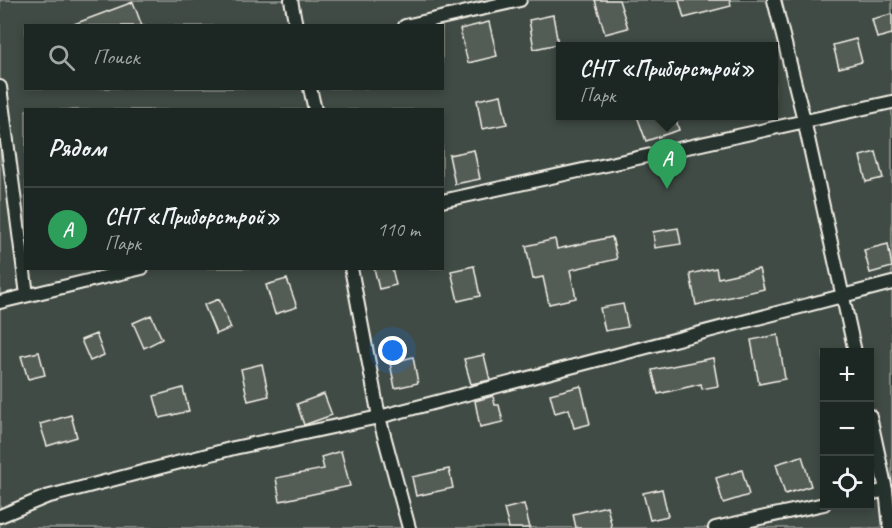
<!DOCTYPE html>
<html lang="ru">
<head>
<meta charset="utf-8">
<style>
  :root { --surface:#1c2622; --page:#252e2a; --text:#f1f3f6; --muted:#a0a5a5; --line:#3a4340; --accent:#8bbbb9 }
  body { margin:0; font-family:Caveat,sans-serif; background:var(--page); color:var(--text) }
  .controls { position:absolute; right:18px; bottom:18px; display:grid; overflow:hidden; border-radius:0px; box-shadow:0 3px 9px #0003 }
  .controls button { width:54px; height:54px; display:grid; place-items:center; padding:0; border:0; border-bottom:2px solid var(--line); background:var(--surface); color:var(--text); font:30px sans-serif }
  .you { position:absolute; left:393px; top:351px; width:21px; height:21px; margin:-15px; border:4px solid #fff; border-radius:50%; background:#1a73e8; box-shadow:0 0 0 9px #1a73e833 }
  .badge { display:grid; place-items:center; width:39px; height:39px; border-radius:50%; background:var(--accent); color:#fff; font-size:20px; font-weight:700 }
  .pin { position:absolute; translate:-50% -50px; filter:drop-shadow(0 2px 3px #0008) }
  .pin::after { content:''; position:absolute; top:32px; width:21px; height:18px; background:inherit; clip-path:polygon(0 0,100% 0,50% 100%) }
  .popup { position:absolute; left:556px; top:42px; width:222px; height:78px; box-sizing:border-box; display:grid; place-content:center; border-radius:0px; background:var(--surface); filter:drop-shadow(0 2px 4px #0005); font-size:20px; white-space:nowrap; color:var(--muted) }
  .popup b { font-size:22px; color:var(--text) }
  .popup::after { content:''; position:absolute; left:50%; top:100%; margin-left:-12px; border:12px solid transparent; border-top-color:var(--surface) }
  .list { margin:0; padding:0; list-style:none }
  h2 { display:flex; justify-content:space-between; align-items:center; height:78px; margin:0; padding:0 24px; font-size:26px }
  h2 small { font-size:20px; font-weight:400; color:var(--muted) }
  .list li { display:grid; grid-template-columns:39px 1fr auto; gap:18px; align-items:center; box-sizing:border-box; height:84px; padding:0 24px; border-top:2px solid var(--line) }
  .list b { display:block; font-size:22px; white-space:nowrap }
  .list p { margin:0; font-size:20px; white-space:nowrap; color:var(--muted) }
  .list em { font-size:20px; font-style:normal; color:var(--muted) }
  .icon { flex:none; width:33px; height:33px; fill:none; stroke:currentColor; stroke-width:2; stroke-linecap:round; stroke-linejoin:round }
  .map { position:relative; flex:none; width:892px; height:528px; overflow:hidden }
  .search { position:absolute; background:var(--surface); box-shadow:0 3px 9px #0003; left:24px; top:24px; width:420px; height:66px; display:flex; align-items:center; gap:15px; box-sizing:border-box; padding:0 21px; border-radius:0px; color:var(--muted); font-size:22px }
  .panel { position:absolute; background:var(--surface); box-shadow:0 3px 9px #0003; left:24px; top:108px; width:420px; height:162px; border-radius:0px }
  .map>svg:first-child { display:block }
</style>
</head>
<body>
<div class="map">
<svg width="892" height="528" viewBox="0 0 892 528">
  <rect width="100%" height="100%" fill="#26332d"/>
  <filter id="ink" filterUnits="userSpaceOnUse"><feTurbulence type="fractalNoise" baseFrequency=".0167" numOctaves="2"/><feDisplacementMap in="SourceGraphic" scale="12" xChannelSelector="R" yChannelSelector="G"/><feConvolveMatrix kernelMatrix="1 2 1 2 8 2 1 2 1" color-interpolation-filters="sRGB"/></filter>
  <g filter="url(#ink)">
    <!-- green -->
    <path fill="#414b45" stroke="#9a9e96" stroke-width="1.5" fill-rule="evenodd" d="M0,0H892V528H0ZM26,26H442V88H26ZM560,46H774V116H560ZM26,110H442V268H26ZM824,352H870V506H824Z"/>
    <!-- building -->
    <path fill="#525c55" stroke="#f4f1e8" stroke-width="1.5" d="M595,0H619L628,28L605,34Z
      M679,0H730L731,6L684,18Z
      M133,2L142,26H74V24Z
      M892,14V34L877,38L872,19Z
      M553,15L558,44L534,49L529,20Z
      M489,22L497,56L468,63L460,29Z
      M856,39L862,62L839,68L833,45Z
      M501,95L507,124L482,129L477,100Z
      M637,116H675L679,130L646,141Z
      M474,150L480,179L455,184L449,155Z
      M876,152L883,178L866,182L860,156Z
      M678,228L681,244L655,248L653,232Z
      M612,237L617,259L570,270L576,298L549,304L543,277L533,279L526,246L555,239L557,249Z
      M888,244L892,267L870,273L864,250Z
      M474,266L480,296L458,301L451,271Z
      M374,268H392L396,285L379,289Z
      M716,268L718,278L759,269L764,289L696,305L690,274Z
      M287,279L297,307L275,314L266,285Z
      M219,299L231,328L216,334L204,305Z
      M623,304L628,327L605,331L600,308Z
      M151,315L162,339L144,348L133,323Z
      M96,334L104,355L90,361L81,340Z
      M778,335L785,379L759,384L751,340Z
      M39,352L45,375L28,379L21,356Z
      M484,355L490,380L471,384L464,359Z
      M413,357L418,383L395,388L390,363Z
      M713,358L718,386L702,389L701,384L658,394L652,370Z
      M262,364L269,396L248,401L241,369Z
      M581,386L590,424L574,428L569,409L555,413L550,394Z
      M183,388L189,411L160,418L154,396Z
      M324,394L332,415L304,425L297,404Z
      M493,396L495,405H499L503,422L480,427L475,401Z
      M71,415L77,437L47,446L40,424Z
      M341,451L350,486L280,501L276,478L324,469L321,457Z
      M802,456L811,486L785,494L776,464Z
      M449,469L453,488L416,496L412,477Z
      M742,470L749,495L723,503L716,478Z
      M662,489L668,516L650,520L643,493Z
      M524,504L530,528H509L504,509Z
      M607,506L612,528H576L573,514Z"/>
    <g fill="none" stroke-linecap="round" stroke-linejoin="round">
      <!-- lane casing -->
      <g stroke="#f4f1e8" stroke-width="16">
        <path id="lane" d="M291,0L296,26
          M774,0L804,120L855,352
          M405,26L520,0
          M0,87L27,295
          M310,88L315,110
          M442,201L892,102
          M351,268L379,417L409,528
          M0,302L142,268
          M870,416L886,490L890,528
          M870,494L886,490
          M0,516L46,497L234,448L379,417L892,283
          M715,528L824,504"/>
      </g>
      <!-- lane -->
      <use href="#lane" stroke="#26332d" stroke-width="12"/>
    </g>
  </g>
</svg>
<div class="controls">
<button>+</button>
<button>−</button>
<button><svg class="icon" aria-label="locate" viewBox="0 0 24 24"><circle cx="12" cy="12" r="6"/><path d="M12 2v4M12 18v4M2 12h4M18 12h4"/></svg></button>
</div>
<div class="you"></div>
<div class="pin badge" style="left:667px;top:189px;background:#2e9e5b">A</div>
<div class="popup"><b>СНТ «Приборстрой»</b>Парк</div>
<div class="search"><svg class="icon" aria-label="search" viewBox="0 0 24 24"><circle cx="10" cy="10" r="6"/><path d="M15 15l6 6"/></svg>Поиск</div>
<section class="panel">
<h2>Рядом<small></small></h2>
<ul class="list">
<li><span class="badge" style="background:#2e9e5b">A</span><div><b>СНТ «Приборстрой»</b><p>Парк</p></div><em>110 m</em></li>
</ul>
</section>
</div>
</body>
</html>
